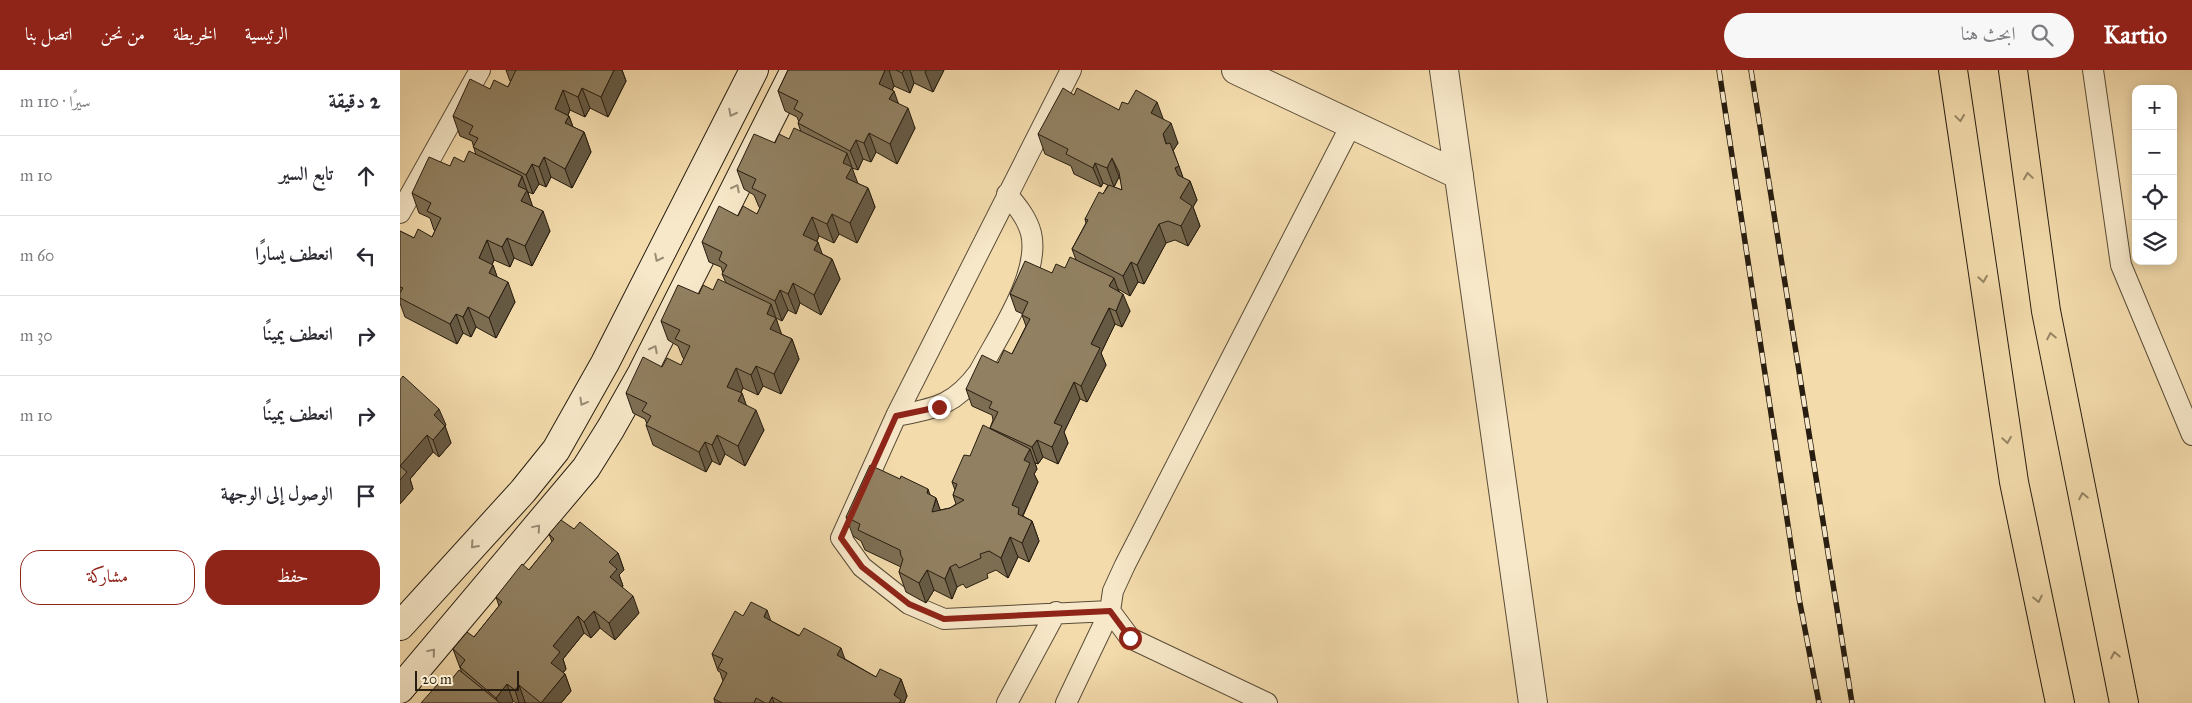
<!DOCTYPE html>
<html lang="ar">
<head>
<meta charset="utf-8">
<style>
  :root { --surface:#fff; --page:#f7f7f7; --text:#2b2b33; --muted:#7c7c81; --line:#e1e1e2; --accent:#8f2418 }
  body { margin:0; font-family:"IM FELL Great Primer",Amiri,serif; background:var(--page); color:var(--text); direction:rtl }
  .controls { position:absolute; right:15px; top:15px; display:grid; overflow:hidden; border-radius:10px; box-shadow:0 2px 12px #0003 }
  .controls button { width:45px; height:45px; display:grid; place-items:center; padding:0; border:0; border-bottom:1px solid var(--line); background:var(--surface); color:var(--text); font:25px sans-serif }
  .scale { position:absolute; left:15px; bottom:12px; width:104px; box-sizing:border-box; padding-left:5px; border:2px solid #271d10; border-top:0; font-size:14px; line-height:18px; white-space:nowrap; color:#271d10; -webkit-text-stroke:4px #f7e8c9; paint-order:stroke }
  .stop { position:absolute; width:15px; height:15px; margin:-11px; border:4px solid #8f2418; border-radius:50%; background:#fff }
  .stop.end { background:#8f2418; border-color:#fff; box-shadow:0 1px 5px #0008 }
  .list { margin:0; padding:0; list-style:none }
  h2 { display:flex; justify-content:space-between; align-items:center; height:65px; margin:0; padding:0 20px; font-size:21px }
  h2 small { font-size:16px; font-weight:400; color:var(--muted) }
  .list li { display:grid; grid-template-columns:32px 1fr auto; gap:15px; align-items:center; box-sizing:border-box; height:80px; padding:0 20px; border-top:1px solid var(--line) }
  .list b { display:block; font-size:19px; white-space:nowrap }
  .list em { font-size:16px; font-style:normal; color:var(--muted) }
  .actions { display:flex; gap:10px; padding:15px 20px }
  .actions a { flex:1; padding:11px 0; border:1px solid var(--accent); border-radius:20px; text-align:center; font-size:18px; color:var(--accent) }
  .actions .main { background:var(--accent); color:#fff }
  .icon { flex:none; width:28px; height:28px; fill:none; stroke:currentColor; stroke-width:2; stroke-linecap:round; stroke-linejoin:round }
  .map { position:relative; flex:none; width:1792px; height:633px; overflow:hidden; direction:ltr }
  header { display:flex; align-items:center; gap:30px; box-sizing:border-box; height:70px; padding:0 25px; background:var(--accent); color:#fff }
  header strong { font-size:24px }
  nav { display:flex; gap:28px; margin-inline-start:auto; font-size:18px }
  .search { width:350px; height:45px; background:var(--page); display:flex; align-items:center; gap:12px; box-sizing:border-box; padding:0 18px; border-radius:28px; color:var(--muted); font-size:19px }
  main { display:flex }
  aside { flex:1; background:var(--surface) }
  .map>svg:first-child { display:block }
</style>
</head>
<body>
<header>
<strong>Kartio</strong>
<div class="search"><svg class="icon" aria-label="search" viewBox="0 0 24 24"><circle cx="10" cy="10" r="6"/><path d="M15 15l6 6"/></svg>ابحث هنا</div>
<nav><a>الرئيسية</a><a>الخريطة</a><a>من نحن</a><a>اتصل بنا</a></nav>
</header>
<main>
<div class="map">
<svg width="1792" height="633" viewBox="0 0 1792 633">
  <rect width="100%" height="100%" fill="#f3dbac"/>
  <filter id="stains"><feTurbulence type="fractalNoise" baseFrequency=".004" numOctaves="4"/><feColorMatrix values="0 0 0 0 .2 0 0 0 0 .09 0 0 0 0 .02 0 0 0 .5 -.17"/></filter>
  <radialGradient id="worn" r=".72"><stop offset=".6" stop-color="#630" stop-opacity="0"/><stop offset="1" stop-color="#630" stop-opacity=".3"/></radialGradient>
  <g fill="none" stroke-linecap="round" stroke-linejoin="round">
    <!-- lane casing -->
    <g stroke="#5a4c37" stroke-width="22">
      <path id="lane" d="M1693,0L1721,195L1792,365
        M0,143L80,0
        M496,346C535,338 554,336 579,302C598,266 641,204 631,163C627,148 617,136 607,124
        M607,633L656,542
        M666,633L710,541L544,549L509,534L462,497L441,468L496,346L671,0
        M867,633L730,568L710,541L713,521L725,495L951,55"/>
    </g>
    <!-- street casing -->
    <g stroke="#5a4c37" stroke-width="30">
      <path id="street" d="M836,0L1059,105
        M1044,0L1133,633"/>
    </g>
    <!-- secondary casing -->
    <g stroke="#271d10" stroke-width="30">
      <path id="secondary" d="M0,556L123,421L156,380L205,293L354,0
        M0,619L186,398L211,358L242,303L395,0"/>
    </g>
    <!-- highway casing -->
    <g stroke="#271d10" stroke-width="30">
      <path id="highway" d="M1553,0L1614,412L1660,633
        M1613,0L1646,241L1724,633"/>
    </g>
    <!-- lane -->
    <use href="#lane" stroke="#f7e8c9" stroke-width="20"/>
    <!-- street -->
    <use href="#street" stroke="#f7e8c9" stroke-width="28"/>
    <!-- secondary -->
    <use href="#secondary" stroke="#f7e8c9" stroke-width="28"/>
    <!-- highway -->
    <use href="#highway" stroke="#f3dbac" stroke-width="28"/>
    <!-- rail casing -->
    <g stroke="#271d10" stroke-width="5.5">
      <path id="rail" d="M1319,0L1399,528L1419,633
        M1351,0L1452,633"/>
    </g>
    <!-- rail -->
    <use href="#rail" stroke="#f7e8c9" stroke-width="4" stroke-dasharray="11" stroke-linecap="butt"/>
  </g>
  <!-- wall -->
  <path fill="#7d6e53" stroke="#271d10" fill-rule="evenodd" d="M106,0H222L226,11L208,47L190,38L185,47L170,40L168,45L169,46L173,57L184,62L191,82L172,118L151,107L146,117L139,114L133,124L128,122L132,136L150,161L132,196L114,188L110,197L94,190L92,195H93L97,207L115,232L96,268L76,257L71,267L63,263L57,274L5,247L0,233V161L14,168L32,167L35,161L34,160L30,148L19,143L12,123L50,96L64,92L76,85L72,71L60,66L53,46L90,19L108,17L111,11H110Z
    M388,0H544L533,22L514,13L510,23L494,16L492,20L498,33L515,58L497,94L476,82L471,92L463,89L458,100L452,98L457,113L468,118L475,137L457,173L439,164L434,173L419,166L417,171L422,184L432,189L440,209L421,245L400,233L396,244L388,240L382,251L376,248L381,264L392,269L399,289L381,324L363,316L358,325L343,318L341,322L342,323L346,335L364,360L345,396L325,384L320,395L312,391L306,402L253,375L246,355L247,354L245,349L233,343L226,323L262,297L281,295L284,289L283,288L278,276L268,270L261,251L299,224L313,220L326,213L322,204L323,203L321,197L309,192L302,172L338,146L357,144L360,138L359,137L354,125L344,119L337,100L375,73L389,69L401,62L398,53L399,52L397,47L385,41L378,21Z
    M674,25L719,40L763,49L778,73L773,80L783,108L790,111L797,130L793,137L800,156L788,176L775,170L766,173L744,214L738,212L730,226L718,219L730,241L722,257L715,254L701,283L706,295L687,332L680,329L664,362L668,373L658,394L643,387L638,394L635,393L637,399L634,404L638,412L623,446L632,451L639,471L629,492L618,487L608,508L596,500L587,504L588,508L566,518L563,514L557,517L552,529L534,520L526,533L506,522L499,502L501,497L465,480L461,471L453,466L446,447L530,425L536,428L540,440L550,438L556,434L553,425L555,420L552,412L570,386L590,359V358L593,350L592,345L572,336L566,319L598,293L612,284L626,256L622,245L623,244L616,241L610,224L652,203L665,198L676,190L672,179L686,153L685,149L703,124L708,115L703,113L701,117L674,104L671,96L645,84L638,64ZM719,107L721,111L722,120L714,117Z
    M0,310L46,355L45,356L51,373L39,387L33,382L10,409L13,419L0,434Z
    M174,459L218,483L224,500L219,505L223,516L222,517L239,543L215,570L200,558L191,568L184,563L163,589L166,599L163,603L165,604L171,621L161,633H126L125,632L124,633H116L113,631L112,633H21L51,610L62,603L53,579L74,567L99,536L96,527L129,500L152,472L149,464Z
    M343,546L371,551L445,589L476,607L501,609L507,626L504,633H315L314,629L323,611L320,602L318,601L312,584Z"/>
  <!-- shaded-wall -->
  <path fill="#665a44" stroke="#271d10" d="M214,0H222L226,11L208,47L201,27Z
    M485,0H489L494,16L486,34L479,14Z
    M504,0H510L514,13L510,23L502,3Z
    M526,0H544L533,22L525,2Z
    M182,18L190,38L185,47L178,27Z
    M163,20L170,40L162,59L155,39Z
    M494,21L501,41L489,29Z
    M757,32L764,51L751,43Z
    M508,38L515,58L497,94L490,74Z
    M169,46L176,65L165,53Z
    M771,53L778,73L771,84L773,93L763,64Z
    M184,62L191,82L172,118L165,99Z
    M469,63L476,82L471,92L464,73Z
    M456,70L463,89L458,100L450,81Z
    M447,83L454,103L459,116L446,108L443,93Z
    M144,87L151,107L146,117L139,97Z
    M712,88L719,107L714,117L707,98Z
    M695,93L703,113L701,117L693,98Z
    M132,94L139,114L133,124L126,105Z
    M779,96L786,116L782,118L775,98Z
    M122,106L129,126L134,140L121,131L118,116Z
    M790,111L797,130L793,137L800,156L788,176L781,156L780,128Z
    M468,118L475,137L457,173L450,153Z
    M143,141L150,161L132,196L125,176Z
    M432,144L439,164L434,173L427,154Z
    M412,147L419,166L410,185L403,165Z
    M759,154L766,173L744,214L737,195Z
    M107,168L114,188L110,197L102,177Z
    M87,170L94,190L86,208L79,188Z
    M418,172L425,192L414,180Z
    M432,189L440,209L421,245L414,225Z
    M731,192L738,212L730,226L723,206Z
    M93,195L100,215L89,203Z
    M714,208L720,225L709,216Z
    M108,212L115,232L96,268L89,248Z
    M393,213L400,233L396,244L388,224Z
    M380,220L388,240L382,251L375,231Z
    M723,224L730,241L722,257L716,241Z
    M371,234L378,254L383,268L370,259L367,244Z
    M68,237L76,257L71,267L63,247Z
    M709,238L715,254L701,283L706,295L687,332L681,316L691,274Z
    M56,244L63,263L57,274L50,254Z
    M392,269L399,289L381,324L374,304Z
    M356,296L363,316L358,325L351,305Z
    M336,298L343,318L334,336L327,317Z
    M674,312L680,329L664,362L668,373L658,394L652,377L654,353Z
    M342,323L349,343L338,331Z
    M39,339L46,355L40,362L34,345Z
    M356,340L364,360L345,396L338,376Z
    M45,356L51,373L39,387L33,370Z
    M27,365L33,382L10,409L13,419L0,434V396Z
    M317,365L325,384L320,395L312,375Z
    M637,370L643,387L638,394L632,377Z
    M305,372L312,391L306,402L299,382Z
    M630,379L637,399L634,404L638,412L622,447L627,458L612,435L624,390Z
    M528,419L534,436L536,428L543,448L532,442L527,423Z
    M632,451L639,471L629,492L622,473Z
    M610,467L618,487L608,508L601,488Z
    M218,483L224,500L219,505L223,516L216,524L210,507L209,492Z
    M550,497L557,517L552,529L545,509Z
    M527,500L534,520L526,533L519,513Z
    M233,526L239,543L215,570L209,553Z
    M367,540L373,557L364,547Z
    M194,541L200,558L191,568L184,552Z
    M178,546L184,563L163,589L166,599L157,610L151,593L153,576Z
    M441,578L447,595L437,585Z
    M165,604L171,621L161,633H141Z
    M501,609L507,626L504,633H497L494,625Z
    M107,614L113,631L112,633H98L96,628Z
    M119,615L125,632L124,633H119L115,620Z
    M372,627L374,633H369Z"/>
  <!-- building -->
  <path fill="#918061" stroke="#271d10" d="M116,0H214L201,27L182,18L178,27L163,20L155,39L169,46L165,53L184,62L165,99L144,87L139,97L132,94L126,105L73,77L78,68L69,64L73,56L53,46L70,9L90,19L94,10L108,17Z
    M388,0H485L479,14L494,21L489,29L508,38L490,74L469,63L464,73L456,70L450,81L398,53L403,44L394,39L398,31L378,21Z
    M496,0H504L502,3Z
    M663,18L674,25L677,18L719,40L722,32L728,34L736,20L757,32L751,43L771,53L763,64L766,74L770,73L779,96L775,98L778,105L790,111L780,128L792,136L781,156L768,151L759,154L737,195L731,192L723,206L672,179L688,150L685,149L699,122L703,124L709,115L722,120L719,102L712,88L707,98L695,93L693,98L666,84L668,79L638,64Z
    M394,58L447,83L443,93L452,97L446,108L468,118L450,153L432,144L427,154L412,147L403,165L418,172L414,180L432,189L414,225L393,213L388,224L380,220L375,231L322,204L327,195L319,190L322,182L302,172L319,136L338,146L343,136L357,144L366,125L352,118L356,109L337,100L354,64L375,73L379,64L389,69Z
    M69,81L122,106L118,116L127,120L121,131L143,141L125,176L107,168L102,177L87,170L79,188L93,195L89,203L108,212L89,248L68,237L63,247L56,244L50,254L0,228V223L3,218L0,217V161L14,168L18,159L32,167L41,148L27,141L31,133L12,123L29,87L50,96L54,87L64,92Z
    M670,187L714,208L709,216L723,224L716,241L709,238L691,274L700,278L681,316L674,312L654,353L662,356L652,377L637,370L632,377L590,358L598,342L589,338L592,332L566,319L582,285L598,293L604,280L612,284L630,249L622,245L628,232L610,224L625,191L652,203L656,194L665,198Z
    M318,209L371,234L367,244L376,248L370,259L392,269L374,304L356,296L351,305L336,298L327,317L342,323L338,331L356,340L338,376L317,365L312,375L305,372L299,382L246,355L251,346L242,341L247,333L226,323L243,287L262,297L267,288L281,295L290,276L275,269L280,260L261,251L278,215L299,224L303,215L313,220Z
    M3,306L39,339L34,345L45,356L33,370L27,365L0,396L7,402L0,410V310Z
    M583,355L630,379L624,390L630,393L612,435L619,438L618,444L632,451L622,473L610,467L601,488L589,481L580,484L581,488L559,498L556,494L550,497L545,509L527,500L519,513L499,502L503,489L501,486L500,480L458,460L460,454L446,447L470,395L500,409L501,406L528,419L527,423L536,428L532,442L550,438L564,430L553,425L557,414L552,412L564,385L570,386Z
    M161,450L174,459L180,452L218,483L209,492L217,499L210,507L233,526L209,553L194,541L184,552L178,546L153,576L160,582L151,593L165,604L141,633L119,615L115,620L107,614L96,628L60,597L65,590L53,579L67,562L74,567L102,532L96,527L122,494L129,500L154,469L149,464Z
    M351,532L367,540L364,547L399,566L404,558L441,578L437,585L476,607L480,599L501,609L494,625L501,630L499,633H383L372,627L369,633H365L356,628L354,633H322L314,629L327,603L318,598L323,589L312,584L335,541L343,546Z
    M59,600L100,633H21L46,605L51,610Z"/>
  <!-- one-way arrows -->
  <defs><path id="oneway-chevron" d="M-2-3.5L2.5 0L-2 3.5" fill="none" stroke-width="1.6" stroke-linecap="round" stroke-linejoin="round" transform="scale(1.25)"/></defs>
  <g stroke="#998d76">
    <use href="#oneway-chevron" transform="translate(332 43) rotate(117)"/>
    <use href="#oneway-chevron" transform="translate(336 118) rotate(-63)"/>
    <use href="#oneway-chevron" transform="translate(258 188) rotate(117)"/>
    <use href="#oneway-chevron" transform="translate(254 279) rotate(-63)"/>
    <use href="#oneway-chevron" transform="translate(183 332) rotate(119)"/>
    <use href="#oneway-chevron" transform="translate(137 458) rotate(-50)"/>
    <use href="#oneway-chevron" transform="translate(74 475) rotate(132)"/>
    <use href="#oneway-chevron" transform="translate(32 582) rotate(-50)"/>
  </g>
  <g stroke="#978666">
    <use href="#oneway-chevron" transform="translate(1560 48) rotate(82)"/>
    <use href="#oneway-chevron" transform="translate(1628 106) rotate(-98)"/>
    <use href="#oneway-chevron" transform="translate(1583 209) rotate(81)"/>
    <use href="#oneway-chevron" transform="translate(1651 266) rotate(-101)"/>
    <use href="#oneway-chevron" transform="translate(1607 370) rotate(81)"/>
    <use href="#oneway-chevron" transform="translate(1683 426) rotate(-101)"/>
    <use href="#oneway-chevron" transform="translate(1638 529) rotate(78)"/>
    <use href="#oneway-chevron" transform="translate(1715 585) rotate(-101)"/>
  </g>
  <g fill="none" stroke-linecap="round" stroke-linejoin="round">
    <!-- route -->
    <path stroke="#8f2418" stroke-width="6" d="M539,337L496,346L441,468L462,497L509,534L544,549L710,541L730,568"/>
  </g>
  <rect width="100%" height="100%" filter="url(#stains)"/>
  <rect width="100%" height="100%" fill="url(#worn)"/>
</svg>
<div class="controls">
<button>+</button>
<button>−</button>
<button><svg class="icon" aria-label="locate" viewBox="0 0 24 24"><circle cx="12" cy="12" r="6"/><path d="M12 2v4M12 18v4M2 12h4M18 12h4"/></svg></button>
<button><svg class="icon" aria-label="layers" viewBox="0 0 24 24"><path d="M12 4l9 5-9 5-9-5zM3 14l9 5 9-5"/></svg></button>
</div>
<div class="scale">20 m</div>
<div class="stop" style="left:730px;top:568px"></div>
<div class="stop end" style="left:539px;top:337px"></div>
</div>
<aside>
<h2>2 دقيقة<small>سيرًا · 110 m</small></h2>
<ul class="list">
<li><svg class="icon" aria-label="ahead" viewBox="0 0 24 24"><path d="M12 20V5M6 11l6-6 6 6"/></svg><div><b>تابع السير</b></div><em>10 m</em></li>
<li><svg class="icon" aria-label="left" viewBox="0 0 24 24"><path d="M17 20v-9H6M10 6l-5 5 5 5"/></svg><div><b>انعطف يسارًا</b></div><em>60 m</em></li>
<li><svg class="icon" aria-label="right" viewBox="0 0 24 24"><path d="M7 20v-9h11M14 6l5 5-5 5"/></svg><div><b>انعطف يمينًا</b></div><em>30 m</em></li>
<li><svg class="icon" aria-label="right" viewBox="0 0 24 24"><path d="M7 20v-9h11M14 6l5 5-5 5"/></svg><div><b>انعطف يمينًا</b></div><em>10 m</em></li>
<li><svg class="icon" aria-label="arrive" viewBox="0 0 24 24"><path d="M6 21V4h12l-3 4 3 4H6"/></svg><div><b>الوصول إلى الوجهة</b></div></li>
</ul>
<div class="actions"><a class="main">حفظ</a><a>مشاركة</a></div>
</aside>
</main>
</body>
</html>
